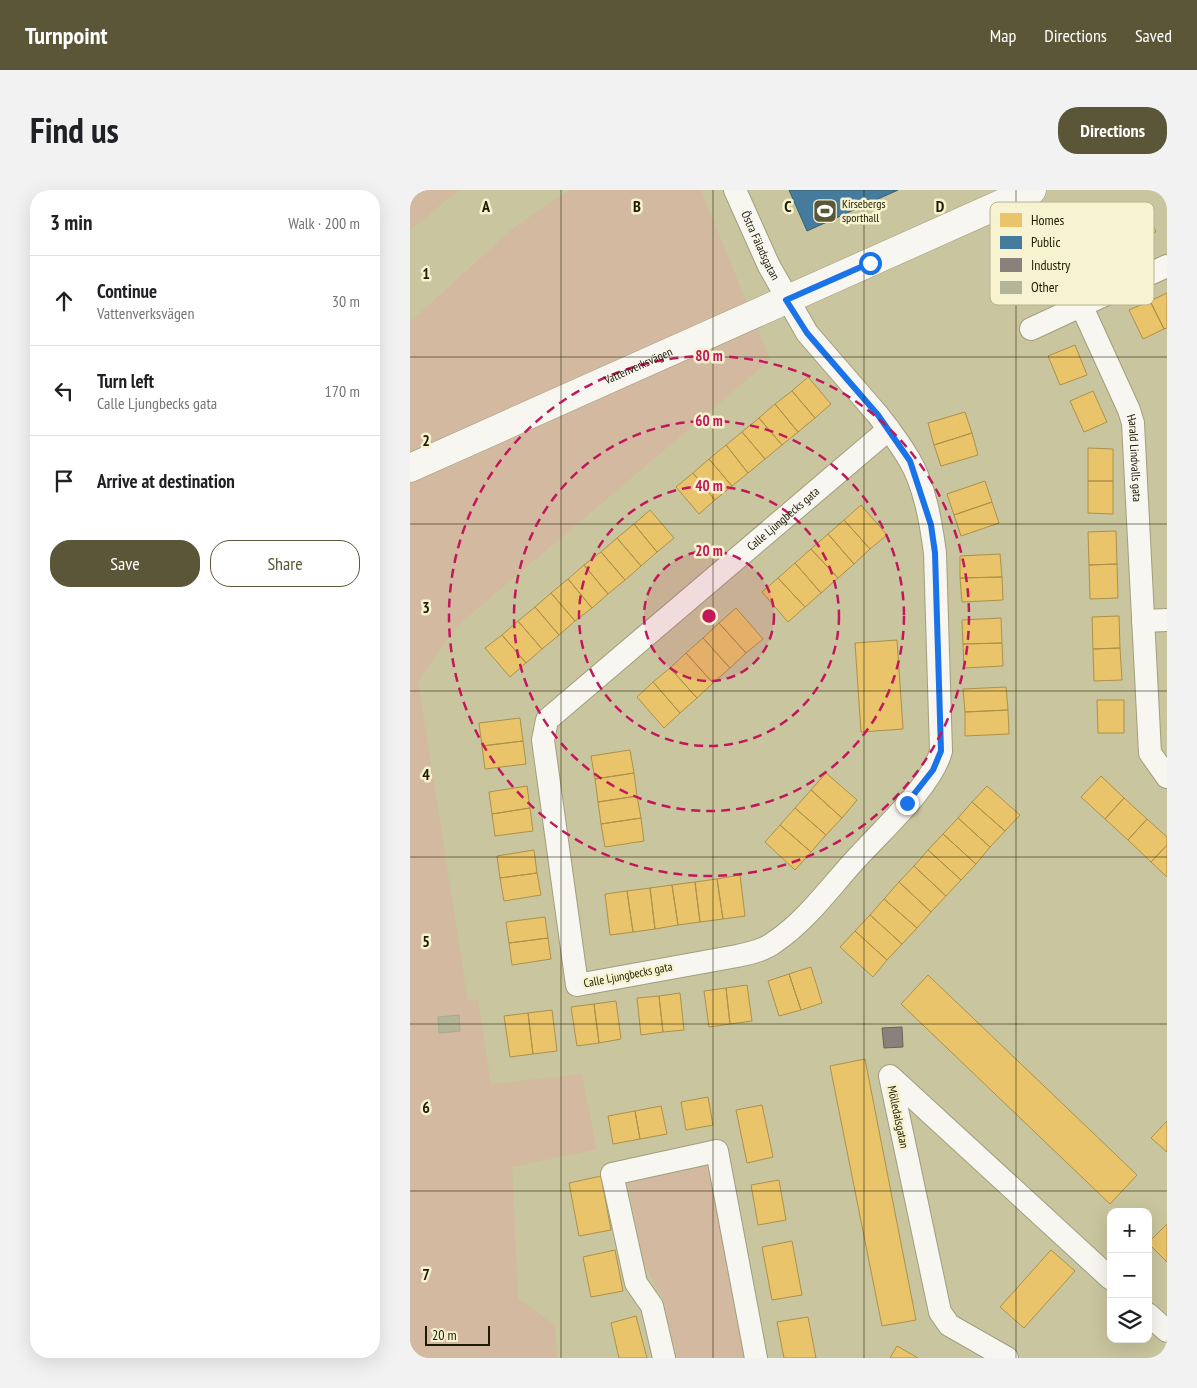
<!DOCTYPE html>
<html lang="en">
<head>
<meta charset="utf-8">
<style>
  :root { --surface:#fff; --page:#f2f2f2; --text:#202124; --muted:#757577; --line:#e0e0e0; --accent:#5a5637 }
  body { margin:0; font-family:"PT Sans Narrow",sans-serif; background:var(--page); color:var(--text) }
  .controls { position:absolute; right:15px; bottom:15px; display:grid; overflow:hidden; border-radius:10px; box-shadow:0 5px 20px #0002 }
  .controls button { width:45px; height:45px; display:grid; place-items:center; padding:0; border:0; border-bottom:1px solid var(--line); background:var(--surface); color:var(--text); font:25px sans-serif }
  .scale { position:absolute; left:15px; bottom:12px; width:65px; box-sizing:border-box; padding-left:5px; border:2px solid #1e1b00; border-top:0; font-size:14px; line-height:18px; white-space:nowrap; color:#1e1b00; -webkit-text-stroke:4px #f7f3d0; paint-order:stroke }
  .stop { position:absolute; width:15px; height:15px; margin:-11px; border:4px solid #1a73e8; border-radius:50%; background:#fff }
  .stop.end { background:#1a73e8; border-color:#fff; box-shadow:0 1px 5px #0008 }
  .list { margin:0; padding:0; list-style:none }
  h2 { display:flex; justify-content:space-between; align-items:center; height:65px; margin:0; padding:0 20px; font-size:21px }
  h2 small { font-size:16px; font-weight:400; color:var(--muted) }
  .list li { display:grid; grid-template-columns:32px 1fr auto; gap:15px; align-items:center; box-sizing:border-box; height:90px; padding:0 20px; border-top:1px solid var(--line) }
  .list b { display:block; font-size:19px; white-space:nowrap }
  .list p { margin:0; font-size:16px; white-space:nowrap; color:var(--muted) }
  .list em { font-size:16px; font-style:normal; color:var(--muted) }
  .actions { display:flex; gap:10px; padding:15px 20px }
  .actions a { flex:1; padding:11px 0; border:1px solid var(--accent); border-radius:20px; text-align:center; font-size:18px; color:var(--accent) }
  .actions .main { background:var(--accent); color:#fff }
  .icon { flex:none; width:28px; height:28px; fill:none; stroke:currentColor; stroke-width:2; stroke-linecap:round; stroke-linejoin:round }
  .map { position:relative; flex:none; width:757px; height:1168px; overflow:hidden; border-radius:20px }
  header { display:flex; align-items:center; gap:30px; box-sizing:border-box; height:70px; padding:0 25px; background:var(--accent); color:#fff }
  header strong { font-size:24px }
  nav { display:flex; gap:28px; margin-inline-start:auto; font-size:18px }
  .intro { display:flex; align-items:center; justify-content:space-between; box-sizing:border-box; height:120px; padding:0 30px }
  h1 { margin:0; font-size:35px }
  .button { padding:12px 22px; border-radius:20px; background:var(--accent); color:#fff; font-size:18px; font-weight:700 }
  main { display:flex; gap:30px; padding:0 30px }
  aside { flex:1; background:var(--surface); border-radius:20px; box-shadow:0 5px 20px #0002 }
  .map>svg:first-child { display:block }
</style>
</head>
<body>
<header>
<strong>Turnpoint</strong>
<nav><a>Map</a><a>Directions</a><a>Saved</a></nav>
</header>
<div class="intro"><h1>Find us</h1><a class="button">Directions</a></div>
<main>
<aside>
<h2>3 min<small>Walk · 200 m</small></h2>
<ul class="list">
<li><svg class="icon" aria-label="ahead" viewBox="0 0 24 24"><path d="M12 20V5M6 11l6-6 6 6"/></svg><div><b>Continue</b><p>Vattenverksvägen</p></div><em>30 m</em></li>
<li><svg class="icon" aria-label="left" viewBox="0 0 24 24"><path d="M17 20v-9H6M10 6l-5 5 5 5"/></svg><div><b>Turn left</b><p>Calle Ljungbecks gata</p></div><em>170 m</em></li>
<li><svg class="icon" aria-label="arrive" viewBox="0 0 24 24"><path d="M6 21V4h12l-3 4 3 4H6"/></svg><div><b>Arrive at destination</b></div></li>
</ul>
<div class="actions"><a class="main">Save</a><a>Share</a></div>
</aside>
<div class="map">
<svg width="757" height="1168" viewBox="0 0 757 1168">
  <rect width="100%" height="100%" fill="#c9c59e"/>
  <!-- green -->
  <path fill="#d2b99f" d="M0,0H49L0,40Z
    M160,0H291L360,170L46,437L8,491L58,811L68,810L81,894L172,884L187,959L102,977L108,1108L145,1136L147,1168H0V132L105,37Z
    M301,969L340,1168H267L253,1108L234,1074L217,987Z"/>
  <!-- homes -->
  <path fill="#e9c46a" stroke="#ac914a" d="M734,16L746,42L716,55L705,29Z
    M757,103V138L754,139L740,111Z
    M740,111L754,139L733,149L719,120Z
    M665,155L677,185L650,195L638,166Z
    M398,187L421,214L405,228L382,201Z
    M382,201L405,228L388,242L365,214Z
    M683,201L697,232L674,242L660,211Z
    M365,214L388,242L372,255L349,228Z
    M555,222L562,243L524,255L518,233Z
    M349,228L372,255L355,269L332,242Z
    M332,242L355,269L338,283L316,255Z
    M562,243L568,265L531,276L524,255Z
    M316,255L338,283L322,296L299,269Z
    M678,258L703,259V291H678Z
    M299,269L322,296L305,310L283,283Z
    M283,283L305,310L289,324L266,297Z
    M575,291L582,312L544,325L537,304Z
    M678,291H703V324L678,323Z
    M582,312L589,333L551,346L544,325Z
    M451,315L477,345L460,359L434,330Z
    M240,320L264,348L247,362L224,334Z
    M434,330L460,359L444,374L418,344Z
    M224,334L247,362L231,376L207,348Z
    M706,341L707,374L679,375L678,342Z
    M418,344L444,374L428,388L401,359Z
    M207,348L231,376L215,390L191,362Z
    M401,359L428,388L411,403L385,373Z
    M191,362L215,390L198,404L174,375Z
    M590,364L592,387L550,388V366Z
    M385,373L411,403L395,417L368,388Z
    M707,374L708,408L680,409L679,375Z
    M174,375L198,404L182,418L158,389Z
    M592,387L593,410L552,412L550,388Z
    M368,388L395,417L378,432L352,402Z
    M158,389L182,418L165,431L141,403Z
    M141,403L165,431L149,445L125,417Z
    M125,417L149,445L132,459L108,431Z
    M326,418L353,449L336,463L309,433Z
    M709,426L710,458L683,459L682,427Z
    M591,428L592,453L553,454L552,430Z
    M108,431L132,459L116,473L92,445Z
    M309,433L336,463L320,478L293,448Z
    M92,445L116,473L100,487L75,458Z
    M293,448L320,478L303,493L276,463Z
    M487,450L493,539L451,542L445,453Z
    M592,453L593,476L554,478L553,454Z
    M710,458L712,490L684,491L683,459Z
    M276,463L303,493L287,508L260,478Z
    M260,478L287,508L270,523L243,492Z
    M243,492L270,523L254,538L227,507Z
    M596,497L598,520L555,522L553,499Z
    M687,510H714V543H688Z
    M598,520L599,544L555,546V522Z
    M110,528L113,551L72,556L69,533Z
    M113,551L116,574L75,579L72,556Z
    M220,560L224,583L185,589L181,566Z
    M224,583L227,606L188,612L185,589Z
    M416,583L447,610L432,628L401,600Z
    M691,586L714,608L695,629L671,607Z
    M117,596L120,618L82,624L79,602Z
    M577,596L610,625L595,641L562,612Z
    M401,600L432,628L416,645L385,618Z
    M227,606L231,628L191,634L188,612Z
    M714,608L737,629L718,650L695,629Z
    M562,612L595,641L580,657L548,628Z
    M120,618L123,641L85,646L82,624Z
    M385,618L416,645L401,662L370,635Z
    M231,628L234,651L195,657L191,634Z
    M548,628L580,657L566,674L533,644Z
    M737,629L757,647V655L741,672L718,650Z
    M370,635L401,662L385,680L355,652Z
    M533,644L566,674L551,690L518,660Z
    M757,655V687L741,672Z
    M124,660L127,683L90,688L87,666Z
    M518,660L551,690L536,706L504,676Z
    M504,676L536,706L521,722L489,692Z
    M127,683L131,705L94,711L90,688Z
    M330,685L335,726L313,729L307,689Z
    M307,689L313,729L290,732L285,692Z
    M285,692L290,732L268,735L262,695Z
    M489,692L521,722L507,738L474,709Z
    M262,695L268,735L245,739L240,698Z
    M240,698L245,739L223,742L217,701Z
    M217,701L223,742L200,745L195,704Z
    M474,709L507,738L492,754L460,725Z
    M460,725L492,754L477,770L445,741Z
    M135,727L138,748L99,753L96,732Z
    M445,741L477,770L463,787L430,757Z
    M138,748L141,769L102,775L99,753Z
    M401,777L412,813L391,820L379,784Z
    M379,784L391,820L369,826L358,791Z
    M518,785L727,985L700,1014L491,814Z
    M337,795L342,831L320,834L316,798Z
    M316,798L320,834L299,837L294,801Z
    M270,803L274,840L253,842L249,806Z
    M249,806L253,842L231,845L227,808Z
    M206,811L211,849L189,853L184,814Z
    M184,814L189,853L167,856L161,817Z
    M142,820L147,861L123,864L118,823Z
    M118,823L123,864L100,867L94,826Z
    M455,869L506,1130L472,1136L420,876Z
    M298,907L303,935L276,940L271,912Z
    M352,915L363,967L337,973L326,920Z
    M251,916L257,944L230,949L225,921Z
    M225,921L230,949L203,954L198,926Z
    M757,931V962L741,948Z
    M191,986L201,1040L169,1046L159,993Z
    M369,990L376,1030L348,1035L341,995Z
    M757,1034V1072L738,1053Z
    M382,1051L392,1105L362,1110L352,1057Z
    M205,1060L213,1101L181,1107L173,1067Z
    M641,1060L665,1081L614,1138L590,1117Z
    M226,1126L237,1168H209L201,1133Z
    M398,1127L406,1168H374L367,1132Z
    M487,1156L508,1168H480Z"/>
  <!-- public -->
  <path fill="#457b9d" stroke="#395e6e" d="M379,0H488L397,41Z"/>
  <!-- industry -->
  <path fill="#8a817c" stroke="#6a6257" d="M492,837L493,857L474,858L472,838Z"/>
  <!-- building -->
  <path fill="#b3b598" stroke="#a7aa8b" d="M49,825L50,841L29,843L28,827Z"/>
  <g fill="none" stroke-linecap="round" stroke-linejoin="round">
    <!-- minor casing -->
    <g stroke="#a19e7f" stroke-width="24">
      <g id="minor">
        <path id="s1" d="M325,0L359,76L397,143L468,225C479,239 490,254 499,269C515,296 521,333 525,363L531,561C522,596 471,641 446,669C421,696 397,730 366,751C355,760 341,763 327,766L167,795L133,550L137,530L479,239"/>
        <path id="s2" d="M672,117L719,220L723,233L740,563L757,587"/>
        <path d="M621,139L757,76"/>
        <path d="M733,431L757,430"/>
        <path d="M738,1124L757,1141"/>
        <path d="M254,1168L242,1116L226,1093L202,984L307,961L346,1168"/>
        <path d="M597,1168L539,1135L530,1122L480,886L701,1089"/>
      </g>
    </g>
    <!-- tertiary casing -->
    <g stroke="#a19e7f" stroke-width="29">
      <g id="tertiary">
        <path id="s3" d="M0,278L622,0"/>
      </g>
    </g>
    <!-- minor -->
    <use href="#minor" stroke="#f7f6f0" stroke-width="22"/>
    <!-- tertiary -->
    <use href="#tertiary" stroke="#f7f6f0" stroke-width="28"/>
  </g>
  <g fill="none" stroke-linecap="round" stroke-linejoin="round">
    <!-- route -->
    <path stroke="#1a73e8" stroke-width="6" d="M460,73L376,110L397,143L468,225L500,271L521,335L525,363L531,561L523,580L497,613"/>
  </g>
  <!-- grid -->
  <path fill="none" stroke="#1e1b00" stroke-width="1" stroke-opacity="0.55" d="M151,0V1168M303,0V1168M454,0V1168M606,0V1168M0,167H757M0,334H757M0,501H757M0,667H757M0,834H757M0,1001H757"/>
  <!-- distance rings -->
  <circle cx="299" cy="426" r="65" fill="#c2185b" fill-opacity=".12"/>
  <g fill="none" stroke="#c2185b" stroke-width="2.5" stroke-dasharray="9 6">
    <circle cx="299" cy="426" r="65"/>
    <circle cx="299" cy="426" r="130"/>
    <circle cx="299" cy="426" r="195"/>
    <circle cx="299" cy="426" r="260"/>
  </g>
  <!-- icons -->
  <defs>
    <g id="stadium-square" transform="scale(1.25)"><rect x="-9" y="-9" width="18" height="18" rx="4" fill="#5a5637" stroke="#f7f3d0"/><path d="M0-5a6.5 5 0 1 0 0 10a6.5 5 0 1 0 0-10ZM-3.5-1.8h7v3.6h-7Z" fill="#fff"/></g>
  </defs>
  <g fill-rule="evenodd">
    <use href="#stadium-square" x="415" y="21"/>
  </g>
  <g text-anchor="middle" stroke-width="5" stroke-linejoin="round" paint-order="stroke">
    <!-- poi labels -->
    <g font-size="12" fill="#1e1b00" stroke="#f7f3d0" text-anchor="start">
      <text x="432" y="18">Kirsebergs<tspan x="432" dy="14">sporthall</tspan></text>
    </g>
    <!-- street labels -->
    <g font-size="12" fill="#1e1b00" stroke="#f7f3d0">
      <text dy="4" stroke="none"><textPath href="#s1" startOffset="61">Östra Fäladsgatan</textPath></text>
      <text dy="4" stroke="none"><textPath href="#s3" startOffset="250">Vattenverksvägen</textPath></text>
      <text dy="4" stroke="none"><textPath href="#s2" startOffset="162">Harald Lindvalls gata</textPath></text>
      <text dy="4" stroke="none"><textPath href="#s1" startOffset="1655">Calle Ljungbecks gata</textPath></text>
      <text transform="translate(218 785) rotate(-11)" y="4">Calle Ljungbecks gata</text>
      <text transform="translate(488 927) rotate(78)" y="4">Mölledalsgatan</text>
    </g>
  </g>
  <!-- legend -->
  <rect x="580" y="12" width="164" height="103" rx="8" fill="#f7f3d0" stroke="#b6b292" stroke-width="1"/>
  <rect x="590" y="23" width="22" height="14" fill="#e9c46a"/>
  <rect x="590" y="46" width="22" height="13" fill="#457b9d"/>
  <rect x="590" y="68" width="22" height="14" fill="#8a817c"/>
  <rect x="590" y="91" width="22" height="13" fill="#b3b598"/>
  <g font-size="14" fill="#1e1b00">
    <text x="621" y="35">Homes</text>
    <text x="621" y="57">Public</text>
    <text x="621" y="80">Industry</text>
    <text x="621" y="102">Other</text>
  </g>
  <g font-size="16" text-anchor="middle" font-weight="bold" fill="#1e1b00" stroke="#f7f3d0" stroke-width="5" stroke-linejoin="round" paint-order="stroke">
    <text x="76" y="22">A</text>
    <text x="227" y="22">B</text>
    <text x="378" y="22">C</text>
    <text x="530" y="22">D</text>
    <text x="16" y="89">1</text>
    <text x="16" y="256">2</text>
    <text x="16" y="423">3</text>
    <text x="16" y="590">4</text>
    <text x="16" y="757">5</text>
    <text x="16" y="923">6</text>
    <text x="16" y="1090">7</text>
  </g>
  <circle cx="299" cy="426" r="8" fill="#c2185b" stroke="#f7f3d0" stroke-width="2.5"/>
  <g font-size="15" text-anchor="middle" font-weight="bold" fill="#c2185b" stroke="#f7f3d0" stroke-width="5" stroke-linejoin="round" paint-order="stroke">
    <text x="299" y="171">80 m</text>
    <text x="299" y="236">60 m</text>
    <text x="299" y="301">40 m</text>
    <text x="299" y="366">20 m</text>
  </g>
</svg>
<div class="controls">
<button>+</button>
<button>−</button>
<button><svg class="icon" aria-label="layers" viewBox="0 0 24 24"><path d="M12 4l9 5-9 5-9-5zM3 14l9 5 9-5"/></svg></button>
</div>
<div class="scale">20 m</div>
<div class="stop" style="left:460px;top:73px"></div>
<div class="stop end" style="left:497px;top:613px"></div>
</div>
</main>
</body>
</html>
